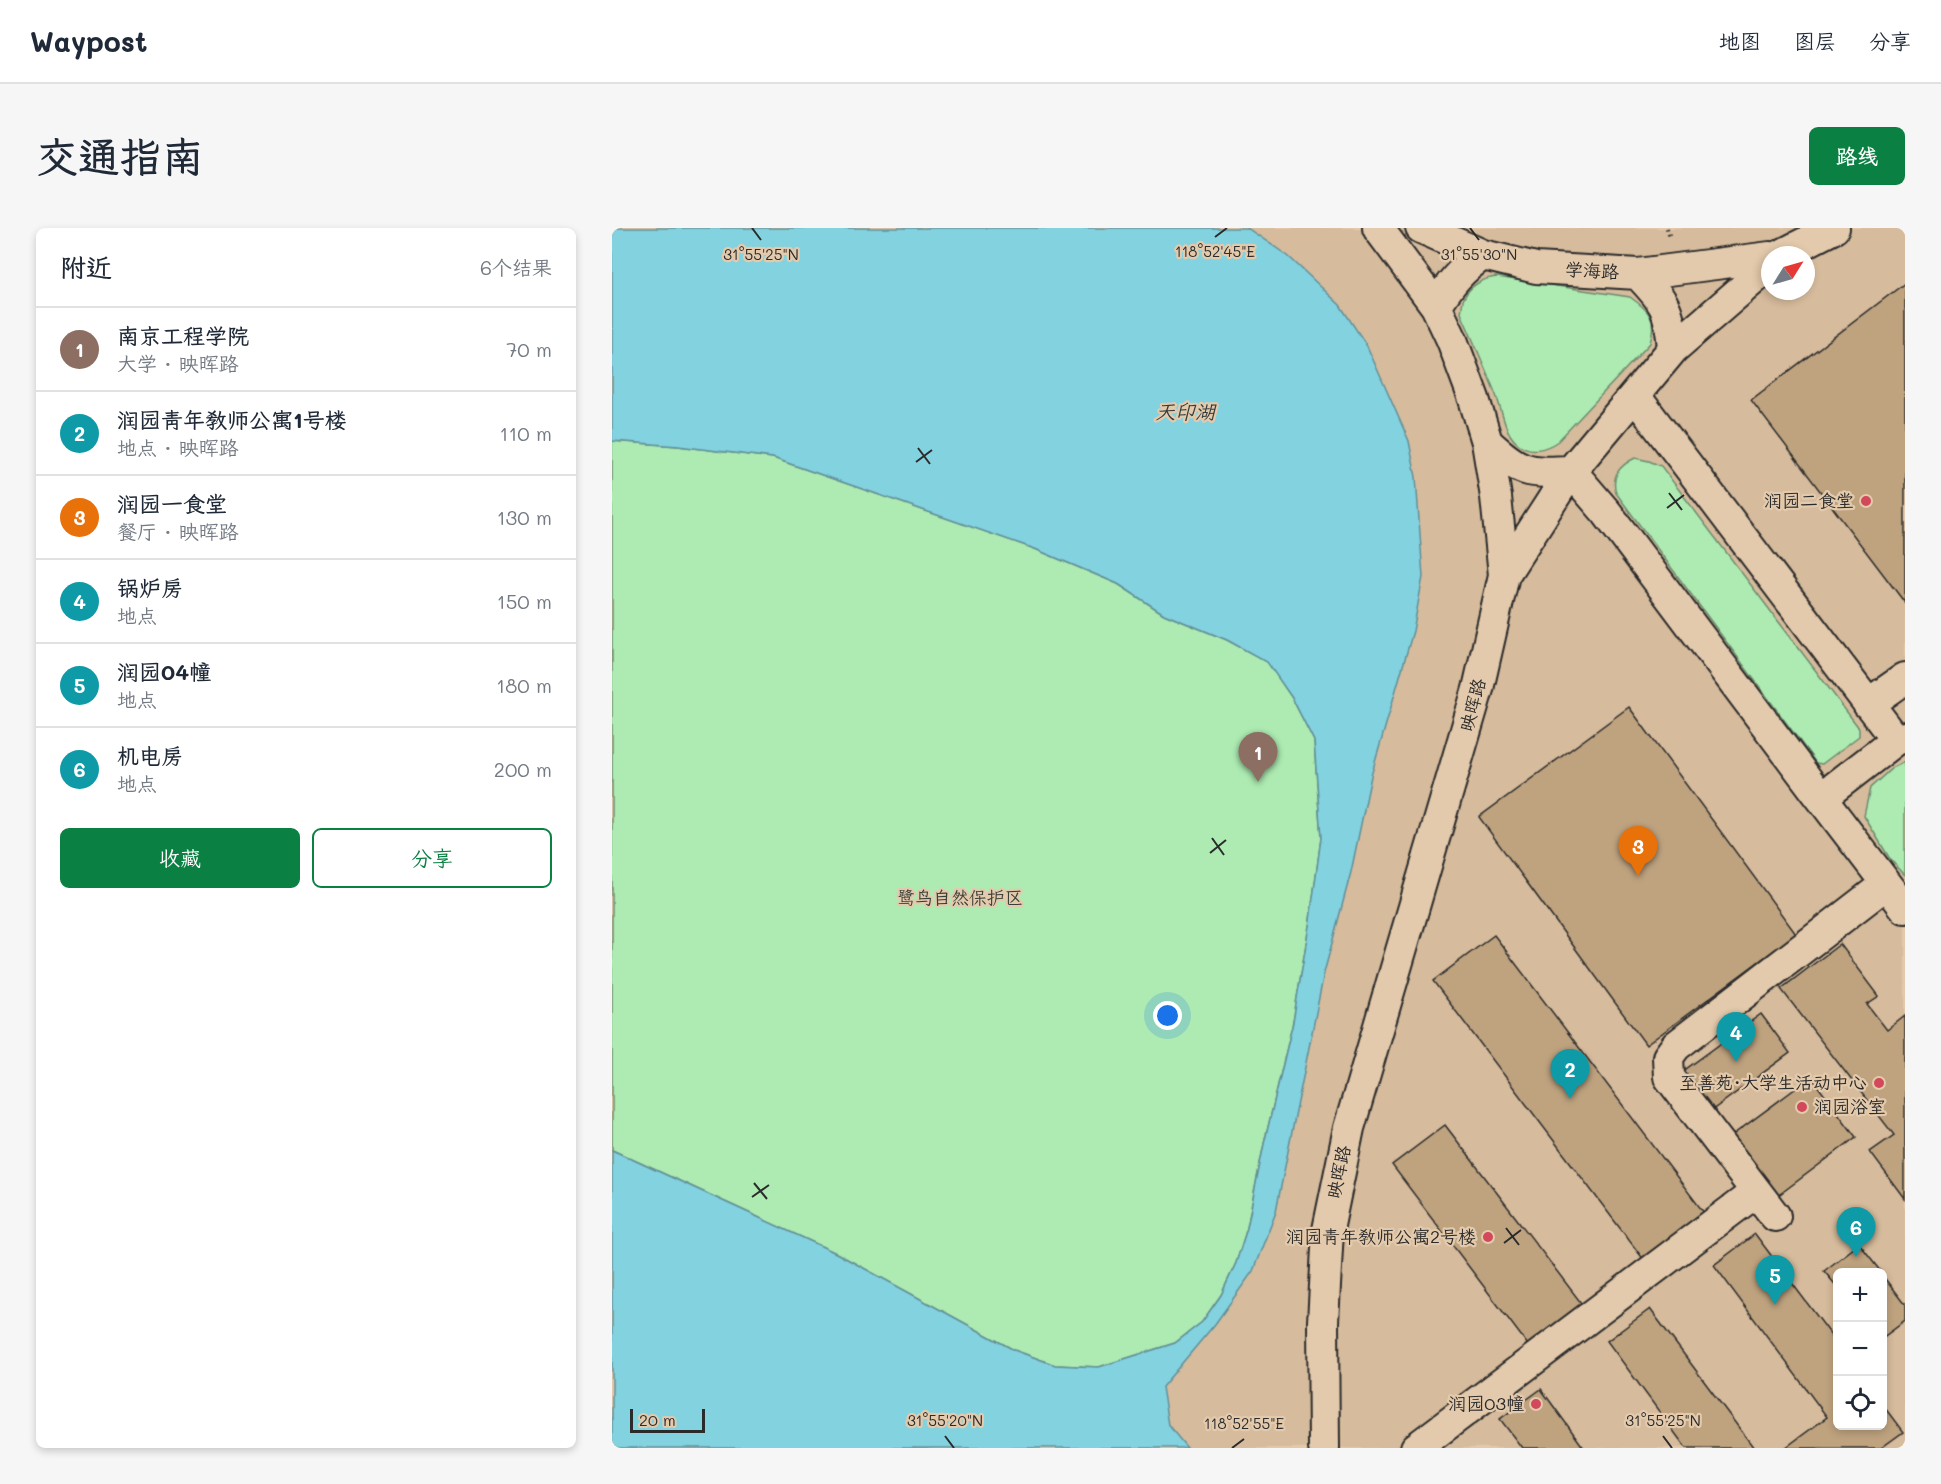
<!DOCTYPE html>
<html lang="zh">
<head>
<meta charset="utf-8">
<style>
  :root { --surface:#fff; --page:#f6f6f7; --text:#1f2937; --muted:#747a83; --line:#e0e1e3; --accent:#0b8043 }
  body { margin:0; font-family:Mali,"LXGW WenKai TC",sans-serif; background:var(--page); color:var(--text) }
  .controls { position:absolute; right:18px; bottom:18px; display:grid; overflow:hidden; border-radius:9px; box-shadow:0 3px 9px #0003 }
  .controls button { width:54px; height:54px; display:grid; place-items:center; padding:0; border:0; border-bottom:2px solid var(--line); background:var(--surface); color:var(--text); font:30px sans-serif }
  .compass { position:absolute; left:1149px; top:18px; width:54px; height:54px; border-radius:50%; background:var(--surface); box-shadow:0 3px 9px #0003; rotate:53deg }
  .scale { position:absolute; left:18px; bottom:15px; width:75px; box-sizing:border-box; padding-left:6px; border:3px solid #2b2b2b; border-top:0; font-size:16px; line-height:21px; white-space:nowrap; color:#2b2b2b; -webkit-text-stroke:4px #e4caac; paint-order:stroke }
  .you { position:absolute; left:556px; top:788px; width:21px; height:21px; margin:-15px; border:4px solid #fff; border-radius:50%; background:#1a73e8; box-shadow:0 0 0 9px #1a73e833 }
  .badge { display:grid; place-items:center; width:39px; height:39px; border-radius:50%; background:var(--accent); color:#fff; font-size:20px; font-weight:700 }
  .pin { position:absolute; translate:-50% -50px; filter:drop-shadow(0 2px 3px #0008) }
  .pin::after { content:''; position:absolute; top:32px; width:21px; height:18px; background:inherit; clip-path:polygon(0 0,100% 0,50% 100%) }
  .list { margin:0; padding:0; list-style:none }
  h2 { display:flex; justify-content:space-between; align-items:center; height:78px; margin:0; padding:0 24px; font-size:26px }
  h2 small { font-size:20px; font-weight:400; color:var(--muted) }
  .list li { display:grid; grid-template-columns:39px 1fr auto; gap:18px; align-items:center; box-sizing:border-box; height:84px; padding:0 24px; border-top:2px solid var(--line) }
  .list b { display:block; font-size:22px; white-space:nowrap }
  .list p { margin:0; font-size:20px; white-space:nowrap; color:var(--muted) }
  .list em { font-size:20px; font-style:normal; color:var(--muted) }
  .actions { display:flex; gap:12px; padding:18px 24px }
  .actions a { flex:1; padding:14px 0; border:2px solid var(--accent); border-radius:9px; text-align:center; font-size:21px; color:var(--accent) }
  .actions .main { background:var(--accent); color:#fff }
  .icon { flex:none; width:33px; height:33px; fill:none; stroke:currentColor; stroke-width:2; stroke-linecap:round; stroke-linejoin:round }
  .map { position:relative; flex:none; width:1293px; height:1220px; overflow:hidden; border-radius:9px }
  header { display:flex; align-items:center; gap:36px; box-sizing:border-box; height:84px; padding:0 30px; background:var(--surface); border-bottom:2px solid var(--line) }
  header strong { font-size:28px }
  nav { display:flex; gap:33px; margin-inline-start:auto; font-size:21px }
  .intro { display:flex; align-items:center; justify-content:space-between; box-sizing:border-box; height:144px; padding:0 36px }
  h1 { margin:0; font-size:42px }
  .button { padding:15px 27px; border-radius:9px; background:var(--accent); color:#fff; font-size:21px; font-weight:700 }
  main { display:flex; gap:36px; padding:0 36px }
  aside { flex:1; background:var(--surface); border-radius:9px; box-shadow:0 3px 9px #0003 }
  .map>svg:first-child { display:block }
</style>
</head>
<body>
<header>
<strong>Waypost</strong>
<nav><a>地图</a><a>图层</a><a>分享</a></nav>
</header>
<div class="intro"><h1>交通指南</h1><a class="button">路线</a></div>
<main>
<aside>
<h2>附近<small>6个结果</small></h2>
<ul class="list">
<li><span class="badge" style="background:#8d6e63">1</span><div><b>南京工程学院</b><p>大学 · 映晖路</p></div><em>70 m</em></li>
<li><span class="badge" style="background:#0f9aa8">2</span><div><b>润园青年教师公寓1号楼</b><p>地点 · 映晖路</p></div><em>110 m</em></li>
<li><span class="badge" style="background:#e8710a">3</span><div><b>润园一食堂</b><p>餐厅 · 映晖路</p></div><em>130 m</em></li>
<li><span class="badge" style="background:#0f9aa8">4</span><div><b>锅炉房</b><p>地点</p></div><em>150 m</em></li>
<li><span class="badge" style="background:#0f9aa8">5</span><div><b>润园04幢</b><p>地点</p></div><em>180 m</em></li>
<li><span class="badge" style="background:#0f9aa8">6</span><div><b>机电房</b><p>地点</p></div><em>200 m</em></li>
</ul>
<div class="actions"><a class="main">收藏</a><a>分享</a></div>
</aside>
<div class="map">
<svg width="1293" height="1220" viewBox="0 0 1293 1220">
  <rect width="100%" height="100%" fill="#e4caac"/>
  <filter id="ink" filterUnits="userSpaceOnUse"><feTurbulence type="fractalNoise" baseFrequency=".0167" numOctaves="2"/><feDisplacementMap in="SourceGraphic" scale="12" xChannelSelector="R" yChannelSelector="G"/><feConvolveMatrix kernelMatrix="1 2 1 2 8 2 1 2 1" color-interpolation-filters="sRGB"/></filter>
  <g filter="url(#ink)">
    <!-- built -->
    <path fill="#d6bb9c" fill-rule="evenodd" d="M0,0H1293V1220H0ZM1158,27H1194V63H1158ZM1226,1044H1270V1198H1226Z"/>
    <!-- green -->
    <path fill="#adebb2" stroke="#6c8b6e" stroke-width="1.5" d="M885,49L1018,69C1038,83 1045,91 1038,115L946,213C933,222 917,226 904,214C892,203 890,182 884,167C873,139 861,112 849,85C850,80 850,74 852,70C858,57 872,50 885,49Z
      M0,213L66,218L161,230L423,321L506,356L552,386L615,412L656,434L680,470L702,513L709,610L698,692L681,794L652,916L635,1000L624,1035L609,1067L590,1094L563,1115L487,1139L443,1137L402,1122L224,1025L0,922Z
      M1023,230L1037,233L1049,238L1247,500V508L1210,536L1204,535L1004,265C999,248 1007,238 1023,230Z
      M1293,534V647L1278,631L1252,588L1258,560L1280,540Z"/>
    <!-- water -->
    <path fill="#83d2e0" stroke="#608f98" stroke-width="1.5" d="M0,0H635L676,28L728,77L755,118L797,213L804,249L811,349L801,403L759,548L739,644L712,745L664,983L641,1043L603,1096L550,1159L556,1197L575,1220H0V922L224,1025L402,1122L443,1137L487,1139L563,1115L590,1094L609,1067L624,1035L635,1000L652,916L681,794L698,692L709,610L702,513L680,470L655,434L615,412L552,386L506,356L423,321L161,230L66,218L0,213Z"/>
    <!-- building -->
    <path fill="#bfa37f" stroke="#2b2b2b" stroke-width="1.5" d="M1293,55V375L1139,172Z
      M1017,479L1184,706L1034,817L867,589Z
      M882,707L1096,990L1035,1036L821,753Z
      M1228,716L1267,768L1255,776L1275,802L1293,788V971L1258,924L1282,907L1169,761Z
      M1149,786L1178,825L1099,883L1070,844Z
      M1199,849L1244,909L1164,969L1118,909Z
      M833,897L973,1080L919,1121L780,937Z
      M1143,1006L1226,1116V1198H1270V1176L1291,1204L1269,1220H1173L1215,1189L1102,1037Z
      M1247,1016L1269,1044H1226V1060L1212,1043Z
      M1270,1047L1293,1077V1093L1270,1110Z
      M1038,1081L1142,1220H1074L995,1113Z
      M929,1161L972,1220H910L888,1191Z"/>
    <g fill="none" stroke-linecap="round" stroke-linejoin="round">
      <!-- minor casing -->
      <g stroke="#2b2b2b" stroke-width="34">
        <path id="minor" d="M766,0L824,78L840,112L862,171L875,214L884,269L892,347
          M809,0L871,27L924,40L1026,46L1158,29
          M1169,27L1222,0
          M1026,46C1053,74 1058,81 1061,121
          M824,78C838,56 848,42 871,27
          M1023,168L1284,512
          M875,214C909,245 914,245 959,243L995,285L1209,570
          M1256,476L1293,450
          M1293,509L1284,512L1209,570L1293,680
          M1163,988L1057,849L1056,829L1064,818L1274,656
          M712,1220L711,1094L716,1002L737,900L866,461L892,347L959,243L1061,121L1158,37
          M804,1220L1144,964"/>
      </g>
      <!-- path -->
      <path stroke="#2b2b2b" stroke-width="4" stroke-dasharray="1.5 4.5" stroke-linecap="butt" d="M1055,0L1058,10"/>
      <!-- minor -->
      <use href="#minor" stroke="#e4caac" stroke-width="30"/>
    </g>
  </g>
  <!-- ticks -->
  <path fill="none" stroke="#2b2b2b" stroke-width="2" d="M140,0L149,12M858,0L867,12M603,9L615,0M306,220L318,236M304,234L320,222M1057,265L1070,282M1055,280L1072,267M600,610L612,627M598,625L614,612M142,955L155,971M140,969L157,957M894,1000L907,1017M892,1015L909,1002M333,1208L342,1220M1051,1208L1060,1220M620,1220L632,1211"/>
  <!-- markers -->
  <g fill="#d1495b" stroke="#e4caac" stroke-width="2">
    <circle cx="1254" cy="273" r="6"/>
    <circle cx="1267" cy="855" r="6"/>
    <circle cx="1190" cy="879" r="6"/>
    <circle cx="876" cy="1009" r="6"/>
    <circle cx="924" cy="1176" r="6"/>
  </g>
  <g text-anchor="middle" stroke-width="4.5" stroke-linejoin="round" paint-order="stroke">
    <!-- street labels -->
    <g font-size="18" fill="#2b2b2b" stroke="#e4caac">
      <text transform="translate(980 43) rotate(3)" y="6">学海路</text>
      <text transform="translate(861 477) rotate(-75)" y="6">映晖路</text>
      <text transform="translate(727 944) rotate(-78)" y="6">映晖路</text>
    </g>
    <!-- poi labels -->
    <g font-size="18" fill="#2b2b2b" stroke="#e4caac" text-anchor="end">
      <text x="1242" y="279">润园二食堂</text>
      <text x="1255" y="861">至善苑·大学生活动中心</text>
      <text x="1202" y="885" text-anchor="start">润园浴室</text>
      <text x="864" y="1015">润园青年教师公寓2号楼</text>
      <text x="912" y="1182">润园03幢</text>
    </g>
    <!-- park labels -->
    <g font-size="18" fill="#383e38" stroke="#e4caac">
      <text x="348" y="676">鹭鸟自然保护区</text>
    </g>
    <!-- water labels -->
    <g font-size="20" font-style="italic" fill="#343c3d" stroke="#e4caac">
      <text x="573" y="191">天印湖</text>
    </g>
  </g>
  <g font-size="15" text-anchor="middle" fill="#2b2b2b" stroke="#e4caac" stroke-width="4.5" stroke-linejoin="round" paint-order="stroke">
    <text x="603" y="29">118°52'45"E</text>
    <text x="149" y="32">31°55'25"N</text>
    <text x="867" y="32">31°55'30"N</text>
    <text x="333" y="1198">31°55'20"N</text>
    <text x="1051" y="1198">31°55'25"N</text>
    <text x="632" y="1201">118°52'55"E</text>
  </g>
</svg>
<div class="controls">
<button>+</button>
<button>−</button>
<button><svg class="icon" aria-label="locate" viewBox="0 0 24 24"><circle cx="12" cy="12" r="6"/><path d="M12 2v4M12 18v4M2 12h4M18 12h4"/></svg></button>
</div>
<svg class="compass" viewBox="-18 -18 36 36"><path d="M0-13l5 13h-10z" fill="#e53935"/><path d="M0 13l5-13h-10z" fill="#747a83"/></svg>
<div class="scale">20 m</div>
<div class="you"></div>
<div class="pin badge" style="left:646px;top:554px;background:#8d6e63">1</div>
<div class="pin badge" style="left:958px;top:871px;background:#0f9aa8">2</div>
<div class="pin badge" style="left:1026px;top:648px;background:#e8710a">3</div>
<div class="pin badge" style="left:1124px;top:834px;background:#0f9aa8">4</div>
<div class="pin badge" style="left:1163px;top:1077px;background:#0f9aa8">5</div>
<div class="pin badge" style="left:1244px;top:1029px;background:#0f9aa8">6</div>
</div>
</main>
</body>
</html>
